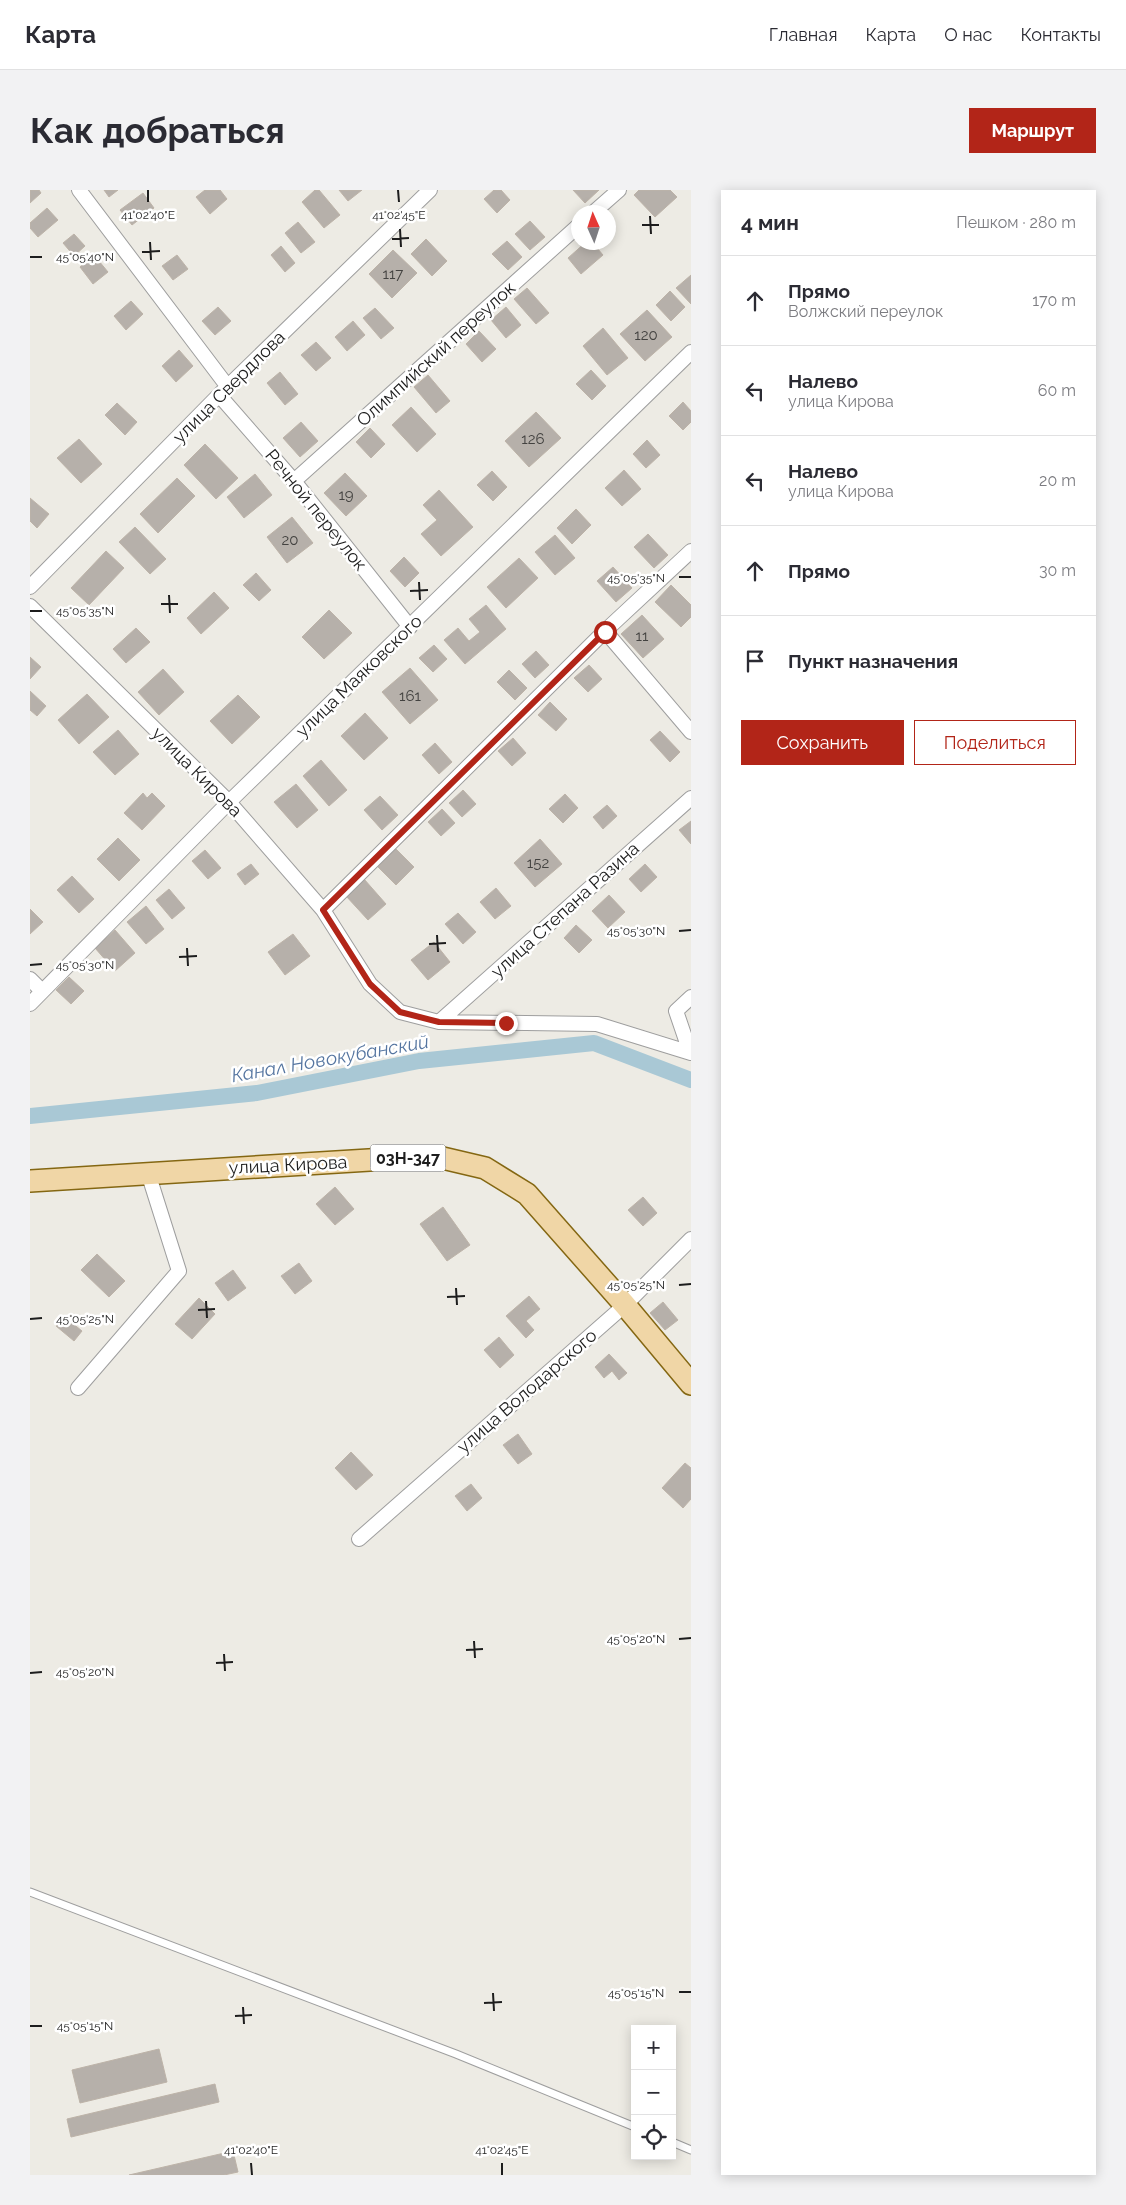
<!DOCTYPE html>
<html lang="ru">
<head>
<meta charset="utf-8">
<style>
  :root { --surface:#fff; --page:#f2f2f3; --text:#2b2b33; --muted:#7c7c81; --line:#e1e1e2; --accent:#b22518 }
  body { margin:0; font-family:Raleway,sans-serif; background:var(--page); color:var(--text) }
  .controls { position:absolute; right:15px; bottom:15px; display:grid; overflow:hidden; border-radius:0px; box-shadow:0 2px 12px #0003 }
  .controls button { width:45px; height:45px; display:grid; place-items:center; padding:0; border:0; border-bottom:1px solid var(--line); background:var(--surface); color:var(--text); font:25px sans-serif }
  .compass { position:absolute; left:541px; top:15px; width:45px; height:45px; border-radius:50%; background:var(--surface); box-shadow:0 2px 12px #0003; rotate:357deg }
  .stop { position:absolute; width:15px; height:15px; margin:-11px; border:4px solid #b22518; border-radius:50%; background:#fff }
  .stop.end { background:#b22518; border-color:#fff; box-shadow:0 1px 5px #0008 }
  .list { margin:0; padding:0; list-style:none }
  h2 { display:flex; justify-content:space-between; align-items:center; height:65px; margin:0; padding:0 20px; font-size:21px }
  h2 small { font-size:16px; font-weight:400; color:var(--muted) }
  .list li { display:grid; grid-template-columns:32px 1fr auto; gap:15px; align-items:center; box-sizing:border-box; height:90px; padding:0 20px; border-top:1px solid var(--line) }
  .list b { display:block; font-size:19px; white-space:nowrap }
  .list p { margin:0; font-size:16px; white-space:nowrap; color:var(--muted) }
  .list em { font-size:16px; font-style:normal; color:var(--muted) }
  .actions { display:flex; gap:10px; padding:15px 20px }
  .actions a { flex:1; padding:11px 0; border:1px solid var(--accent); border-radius:0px; text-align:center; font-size:18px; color:var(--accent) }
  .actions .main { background:var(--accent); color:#fff }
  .icon { flex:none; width:28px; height:28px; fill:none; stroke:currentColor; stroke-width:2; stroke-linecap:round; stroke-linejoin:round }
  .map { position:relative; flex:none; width:661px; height:1985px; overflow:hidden; border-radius:0px }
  header { display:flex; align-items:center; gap:30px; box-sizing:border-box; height:70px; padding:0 25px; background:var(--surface); border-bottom:1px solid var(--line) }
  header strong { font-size:24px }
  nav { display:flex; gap:28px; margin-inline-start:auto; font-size:18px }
  .intro { display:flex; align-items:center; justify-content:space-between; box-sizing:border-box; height:120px; padding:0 30px }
  h1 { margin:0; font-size:35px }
  .button { padding:12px 22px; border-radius:0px; background:var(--accent); color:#fff; font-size:18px; font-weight:700 }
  main { display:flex; gap:30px; padding:0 30px }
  aside { flex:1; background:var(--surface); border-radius:0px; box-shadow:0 2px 12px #0003 }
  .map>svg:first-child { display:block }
</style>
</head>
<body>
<header>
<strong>Карта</strong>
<nav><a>Главная</a><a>Карта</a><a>О нас</a><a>Контакты</a></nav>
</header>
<div class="intro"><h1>Как добраться</h1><a class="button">Маршрут</a></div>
<main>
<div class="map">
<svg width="661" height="1985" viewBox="0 0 661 1985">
  <rect width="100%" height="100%" fill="#edebe4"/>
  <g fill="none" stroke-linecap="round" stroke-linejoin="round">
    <!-- canal -->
    <path stroke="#a9c8d5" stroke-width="16" d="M0,926L227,903L389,871L564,853L661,890"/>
  </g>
  <!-- building -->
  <path fill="#b6b0aa" stroke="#bdb3a8" d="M0,0H9L11,3L0,13Z
    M74,0H88L79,7Z
    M175,0H190L197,9L180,24L166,7Z
    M285,0H289L310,25L294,38L272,12Z
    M309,0H332L318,11Z
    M464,0H471L480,10L467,23L454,9Z
    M543,0H569L555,13Z
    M609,0H640L647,7L625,27L604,5Z
    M113,3L124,18L102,35L90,20Z
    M17,18L28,30L8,47L0,38V33Z
    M500,31L515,47L500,60L485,44Z
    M268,32L285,52L271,63L255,43Z
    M44,44L55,56L44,66L33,53Z
    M396,49L417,71L402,86L381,64Z
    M477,51L492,67L478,80L462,64Z
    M556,52H562L573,65L551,84L538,68Z
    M251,56L265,73L255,82L241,65Z
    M363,60L387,83L362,108L339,84Z
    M64,65L78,82L63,94L50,77Z
    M147,65L158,79L143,90L132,76Z
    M661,85V114L646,98Z
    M497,98L519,123L506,134L484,109Z
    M640,101L655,117L641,131L626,115Z
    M101,111L113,124L96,140L84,126Z
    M188,117L201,131L185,145L172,131Z
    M476,117L491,135L476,148L461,130Z
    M345,118L364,138L351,149L333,128Z
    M617,120L642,147L615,171L590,144Z
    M323,131L335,145L317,161L305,147Z
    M573,138L598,168L577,185L553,156Z
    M449,141L466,159L452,172L436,154Z
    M286,152L301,168L286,181L271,165Z
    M149,160L163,176L146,192L132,176Z
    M561,180L576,196L562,210L546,194Z
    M250,182L268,204L255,215L237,193Z
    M398,185L420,211L406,223L384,197Z
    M653,212L661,221V232L653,240L639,226Z
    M87,213L107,232L95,245L75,225Z
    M381,217L406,244L387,262L362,235Z
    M506,222L531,248L499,277L475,251Z
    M271,232L288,251L270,267L253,248Z
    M340,238L355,254L341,268L326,252Z
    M49,249L72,274L51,293L27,268Z
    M617,250L630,265L616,278L603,264Z
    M175,254L208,288L186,309L154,275Z
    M594,280L611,299L592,316L575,298Z
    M462,281L477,297L463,311L447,295Z
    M315,283L337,306L316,326L294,303Z
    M225,284L242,305L214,328L197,307Z
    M147,288L165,306L128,343L110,324Z
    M409,300L443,337L411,366L391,344L407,330L393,315Z
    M0,308L19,324L7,338L0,331Z
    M546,319L561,335L542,354L527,338Z
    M262,327L283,353L257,373L237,347Z
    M105,337L136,369L120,384L89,352Z
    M618,344L638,365L624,378L604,357Z
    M525,345L545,368L525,385L505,362Z
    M76,361L94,378L59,415L41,398Z
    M374,367L389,383L375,397L360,381Z
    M489,368L508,388L476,418L457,397Z
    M583,377L602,398L586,412L567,391Z
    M226,383L241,400L229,411L213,395Z
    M641,395L661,415V427L651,437L625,412Z
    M184,402L199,418L171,444L157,428Z
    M456,415L476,439L435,474L414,450L428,438L439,451L450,442L439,429Z
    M299,420L322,443L294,469L272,447Z
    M612,425L634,449L613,468L591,444Z
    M106,438L120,452L96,473L83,459Z
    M404,455L417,469L403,482L389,468Z
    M506,461L519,475L505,488L492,474Z
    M0,467L11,477L0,489Z
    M559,475L572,489L558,502L544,488Z
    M380,478L408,510L380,534L352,502Z
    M133,479L154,502L129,525L108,502Z
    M479,480L497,498L485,510L467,492Z
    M0,501L16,516L7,526L0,520Z
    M57,504L79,527L49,554L28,530Z
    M208,505L230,527L202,554L180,531Z
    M520,512L537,529L526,541L508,525Z
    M335,523L358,548L334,570L311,546Z
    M88,540L109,564L85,585L63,562Z
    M630,541L650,562L640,572L620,550Z
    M483,548L496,563L482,576L468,561Z
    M405,553L422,572L409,584L392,565Z
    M291,570L317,600L299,616L273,586Z
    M266,594L288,620L267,638L244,612Z
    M433,600L446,614L432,627L419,613Z
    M113,603L117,608L122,603L135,616L112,640L94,623Z
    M535,604L548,618L533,633L519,619Z
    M350,606L368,625L352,640L334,620Z
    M577,615L587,626L573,639L563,627Z
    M412,619L425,633L411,646L398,632Z
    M661,631V654L649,640Z
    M88,648L110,670L89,691L67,669Z
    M510,649L532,674L505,697L484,673Z
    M366,659L384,677L366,695L348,677Z
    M175,660L191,678L178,689L162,671Z
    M221,674L229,684L215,695L207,684Z
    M615,674L627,687L611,702L599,689Z
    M42,686L64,709L49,723L27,700Z
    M334,689L356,714L338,730L316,706Z
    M466,698L481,716L465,729L450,712Z
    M139,699L155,718L142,729L126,710Z
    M579,705L595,722L578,738L562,721Z
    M116,716L134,739L116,754L97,732Z
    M0,719L13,732L0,744Z
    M428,723L446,742L433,754L415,734Z
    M546,735L562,750L549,763L534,748Z
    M85,740L105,763L85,781L65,758Z
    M263,744L280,766L255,785L238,762Z
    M404,752L420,772L398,790L381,770Z
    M39,787L54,801L41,814L26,800Z
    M305,997L324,1019L305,1035L286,1014Z
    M613,1007L627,1023L613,1036L598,1020Z
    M413,1017L440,1055L417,1071L390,1034Z
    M67,1064L95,1091L79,1107L51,1080Z
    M269,1073L282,1091L265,1104L251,1086Z
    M203,1080L216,1098L198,1111L185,1093Z
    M499,1106L510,1119L496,1131L504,1140L496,1148L476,1126Z
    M169,1108L185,1124L162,1149L145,1134Z
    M633,1112L648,1130L635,1140L620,1123Z
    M35,1127L52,1141L44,1151L26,1136Z
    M469,1147L484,1165L470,1178L454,1160Z
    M579,1164L597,1183L589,1190L582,1181L574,1188L565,1177Z
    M488,1244L502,1264L488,1274L473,1255Z
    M321,1262L343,1285L326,1300L305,1278Z
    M655,1273L661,1278V1309L653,1318L632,1298Z
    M441,1294L452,1308L437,1321L425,1306Z
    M129,1859L137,1892L50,1913L42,1880Z
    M185,1894L189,1912L41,1947L37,1929Z
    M203,1961L208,1982L194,1985H99Z"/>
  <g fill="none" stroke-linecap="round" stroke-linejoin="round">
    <!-- service casing -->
    <g stroke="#9e9e9e" stroke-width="9">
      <path id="service" d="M0,1702L426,1864L605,1937
        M642,1952L661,1960"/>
    </g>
    <!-- minor casing -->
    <g stroke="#9e9e9e" stroke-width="16">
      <path id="minor" d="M49,0L198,197
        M564,22L589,0
        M189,205L264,291L380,437
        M264,291L548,36
        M0,397L189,205L400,0
        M0,416L199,612L293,720L340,794L370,822L409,832L567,834L661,863
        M575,441L661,542
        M293,720L575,441L661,361
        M0,789L12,801
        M0,814L199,612L661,162
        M409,832L661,608
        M660,862L646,821L661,807
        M48,1198L149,1081L118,983
        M329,1349L595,1115L661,1049"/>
    </g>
    <!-- primary casing -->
    <g stroke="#846712" stroke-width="24">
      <path id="primary" d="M0,991L404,966L455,978L497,1004L595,1115L661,1194"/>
    </g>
    <!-- service -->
    <use href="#service" stroke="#fff" stroke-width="7"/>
    <!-- minor -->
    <use href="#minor" stroke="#fff" stroke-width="14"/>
    <!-- primary -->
    <use href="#primary" stroke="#f0d6a6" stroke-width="21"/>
  </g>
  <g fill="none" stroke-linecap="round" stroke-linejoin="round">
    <!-- route -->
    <path stroke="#b22518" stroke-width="6" d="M476,833L409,832L370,822L340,794L293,720L575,442"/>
  </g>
  <!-- ticks -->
  <path fill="none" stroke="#1d1d1d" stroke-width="2" d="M118,0V12M368,0L369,12M620,26L621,44M612,35H629M370,39L371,57M362,49L379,48M120,52L121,70M112,62L130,61M0,67H12M649,387H661M389,392L390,410M380,401L398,400M139,405L140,423M131,414H148M0,421H12M649,741L661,740M407,745L408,762M399,754L416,753M157,758L158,776M149,767L167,766M0,775L12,774M649,1095L661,1094M426,1098L427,1115M417,1107L435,1106M176,1111L177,1128M168,1120L185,1119M0,1129L12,1128M649,1449L661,1448M444,1451L445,1468M436,1460L453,1459M194,1464L195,1481M186,1473L203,1472M0,1483L12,1482M649,1802H661M463,1803L464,1821M454,1813L472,1812M213,1817L214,1834M205,1826L222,1825M0,1836H12M221,1973L222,1985M472,1973V1985"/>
  <g text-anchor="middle" stroke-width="5" stroke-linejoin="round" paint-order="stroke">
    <!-- number labels -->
    <g font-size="15" fill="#434240">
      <text x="363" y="89">117</text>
      <text x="616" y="150">120</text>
      <text x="503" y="254">126</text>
      <text x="316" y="310">19</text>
      <text x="260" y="355">20</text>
      <text x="612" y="451">11</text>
      <text x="380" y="511">161</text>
      <text x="508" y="678">152</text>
    </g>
    <!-- shield labels -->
    <rect fill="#fff" stroke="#616161" stroke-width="1" x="340.5" y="954.5" width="75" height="27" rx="4"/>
    <g font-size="16" font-weight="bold" fill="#1d1d1d">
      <text x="378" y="974">03Н-347</text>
    </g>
    <!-- street labels -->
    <g font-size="18" fill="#1d1d1d" stroke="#fff">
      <text transform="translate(406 164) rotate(-42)" y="6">Олимпийский переулок</text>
      <text transform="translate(199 197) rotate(-45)" y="6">улица Свердлова</text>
      <text transform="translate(286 320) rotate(51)" y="6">Речной переулок</text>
      <text transform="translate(329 486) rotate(-44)" y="6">улица Маяковского</text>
      <text transform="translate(167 582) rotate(45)" y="6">улица Кирова</text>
      <text transform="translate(535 720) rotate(-42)" y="6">улица Степана Разина</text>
      <text transform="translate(258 975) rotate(-3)" y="6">улица Кирова</text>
      <text transform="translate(497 1201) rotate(-41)" y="6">улица Володарского</text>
    </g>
    <!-- water labels -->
    <g font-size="19" font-style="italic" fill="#5575a0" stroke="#fff">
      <text transform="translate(300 868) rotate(-10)" y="7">Канал Новокубанский</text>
    </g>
  </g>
  <g font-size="12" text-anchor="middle" fill="#1d1d1d" stroke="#fff" stroke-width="5" stroke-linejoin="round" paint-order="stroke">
    <text x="118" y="29">41°02'40"E</text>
    <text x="369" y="29">41°02'45"E</text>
    <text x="55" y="71">45°05'40"N</text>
    <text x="606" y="392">45°05'35"N</text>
    <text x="55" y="425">45°05'35"N</text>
    <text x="606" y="745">45°05'30"N</text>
    <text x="55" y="779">45°05'30"N</text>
    <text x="606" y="1099">45°05'25"N</text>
    <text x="55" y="1133">45°05'25"N</text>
    <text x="606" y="1453">45°05'20"N</text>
    <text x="55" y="1486">45°05'20"N</text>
    <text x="606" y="1807">45°05'15"N</text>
    <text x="55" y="1840">45°05'15"N</text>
    <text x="221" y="1964">41°02'40"E</text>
    <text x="472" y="1964">41°02'45"E</text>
  </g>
</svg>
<div class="controls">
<button>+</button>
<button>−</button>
<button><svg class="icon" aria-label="locate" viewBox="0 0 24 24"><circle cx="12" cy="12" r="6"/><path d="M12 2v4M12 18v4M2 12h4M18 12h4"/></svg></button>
</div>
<svg class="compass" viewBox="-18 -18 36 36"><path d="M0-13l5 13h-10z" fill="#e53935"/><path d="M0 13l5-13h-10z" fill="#7c7c81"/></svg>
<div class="stop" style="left:575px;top:442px"></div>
<div class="stop end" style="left:476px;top:833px"></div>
</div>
<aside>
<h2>4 мин<small>Пешком · 280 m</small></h2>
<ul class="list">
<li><svg class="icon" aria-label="ahead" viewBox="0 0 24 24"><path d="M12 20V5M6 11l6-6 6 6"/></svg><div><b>Прямо</b><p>Волжский переулок</p></div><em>170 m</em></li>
<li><svg class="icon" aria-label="left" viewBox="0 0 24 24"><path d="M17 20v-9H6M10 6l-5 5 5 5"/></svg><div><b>Налево</b><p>улица Кирова</p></div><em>60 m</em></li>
<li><svg class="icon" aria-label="left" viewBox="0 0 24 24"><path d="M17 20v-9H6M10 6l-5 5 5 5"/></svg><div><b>Налево</b><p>улица Кирова</p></div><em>20 m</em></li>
<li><svg class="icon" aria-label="ahead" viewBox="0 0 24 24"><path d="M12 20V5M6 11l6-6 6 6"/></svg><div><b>Прямо</b></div><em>30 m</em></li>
<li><svg class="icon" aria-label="arrive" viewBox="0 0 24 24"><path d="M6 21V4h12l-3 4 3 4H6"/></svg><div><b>Пункт назначения</b></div></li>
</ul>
<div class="actions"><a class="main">Сохранить</a><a>Поделиться</a></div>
</aside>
</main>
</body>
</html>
